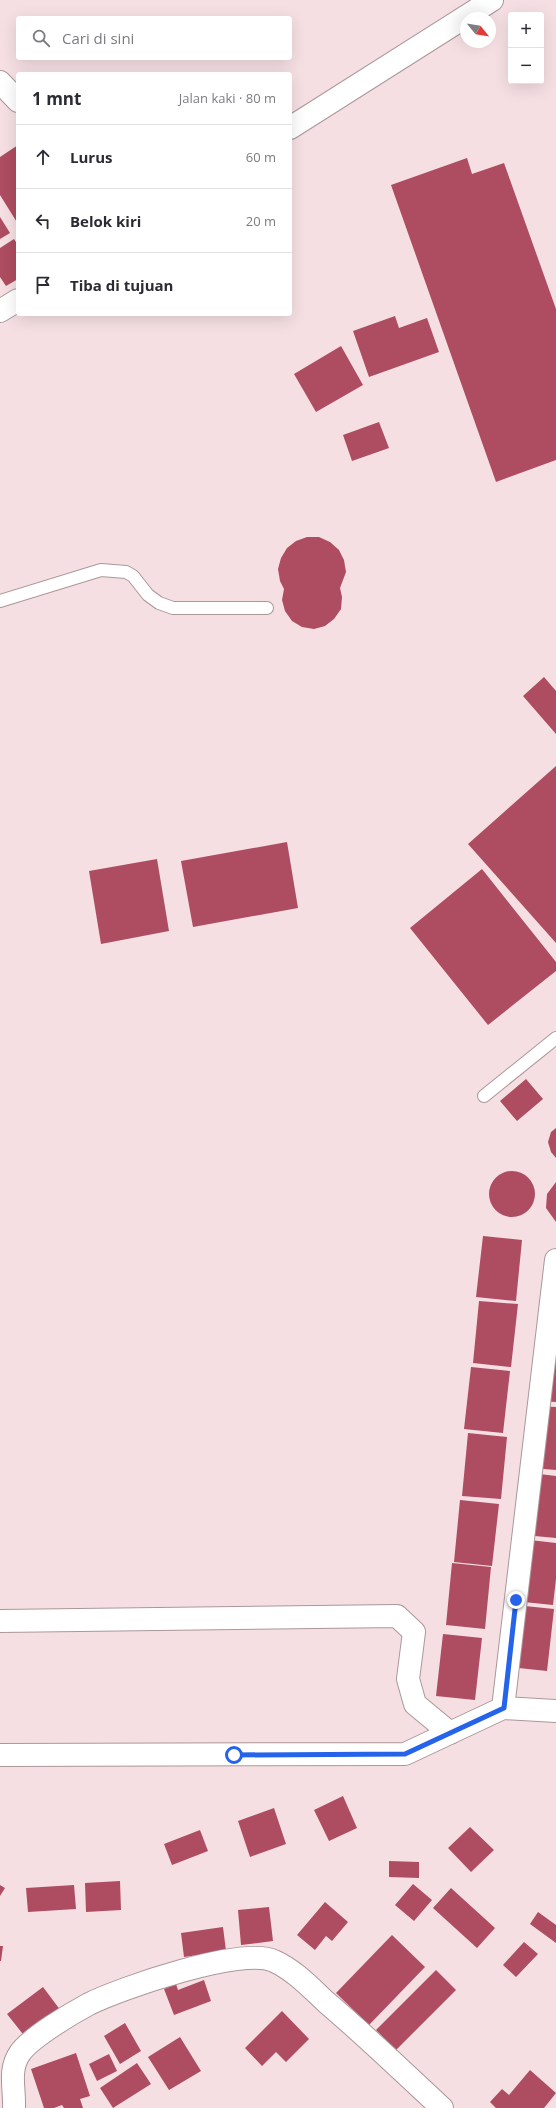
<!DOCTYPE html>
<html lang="id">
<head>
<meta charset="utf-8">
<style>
  :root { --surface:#fff; --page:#f7f7f7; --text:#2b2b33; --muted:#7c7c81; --line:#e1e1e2 }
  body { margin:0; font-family:"Open Sans",sans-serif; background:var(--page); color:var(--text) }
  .controls { position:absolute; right:12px; top:12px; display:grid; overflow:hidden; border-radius:4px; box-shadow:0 4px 16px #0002 }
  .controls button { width:36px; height:36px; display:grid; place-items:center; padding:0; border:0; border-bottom:1px solid var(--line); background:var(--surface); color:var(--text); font:20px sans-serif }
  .compass { position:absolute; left:460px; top:12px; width:36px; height:36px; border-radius:50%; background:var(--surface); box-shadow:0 4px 16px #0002; rotate:120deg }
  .stop { position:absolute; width:12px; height:12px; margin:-9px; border:3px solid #2563eb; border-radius:50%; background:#fff }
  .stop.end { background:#2563eb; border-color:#fff; box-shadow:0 1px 4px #0008 }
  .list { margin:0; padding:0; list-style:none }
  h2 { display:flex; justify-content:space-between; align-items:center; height:52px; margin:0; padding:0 16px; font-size:17px }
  h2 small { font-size:13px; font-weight:400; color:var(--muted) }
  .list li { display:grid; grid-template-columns:26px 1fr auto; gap:12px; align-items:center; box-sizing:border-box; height:64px; padding:0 16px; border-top:1px solid var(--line) }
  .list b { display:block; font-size:15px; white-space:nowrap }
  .list em { font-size:13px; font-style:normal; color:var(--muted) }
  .icon { flex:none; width:22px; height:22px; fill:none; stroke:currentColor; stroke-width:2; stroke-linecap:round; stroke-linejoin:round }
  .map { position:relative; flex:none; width:556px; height:2108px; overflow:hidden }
  .search { position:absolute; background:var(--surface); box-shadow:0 4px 16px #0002; left:16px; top:16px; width:276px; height:44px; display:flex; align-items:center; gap:10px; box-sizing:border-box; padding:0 14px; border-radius:4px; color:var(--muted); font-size:15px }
  .panel { position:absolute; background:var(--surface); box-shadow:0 4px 16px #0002; left:16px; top:72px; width:276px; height:244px; border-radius:4px }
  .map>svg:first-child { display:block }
</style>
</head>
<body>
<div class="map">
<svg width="556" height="2108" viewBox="0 0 556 2108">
  <rect width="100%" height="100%" fill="#f5dfe2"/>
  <!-- building -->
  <path fill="#ae4c61" d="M18,145V224L0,195V157Z
    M467,158L472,174L504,163L556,309V460L496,482L391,185Z
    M0,217L10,233L0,239Z
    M14,239L18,245V279L6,286L0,277V248Z
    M395,316L399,328L427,318L439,352L369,377L353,331Z
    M341,346L363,385L316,412L294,374Z
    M379,422L389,448L352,461L343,435Z
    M307,537H319L330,542L339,550L344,560L346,572L340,588L342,597L341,609L334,619L325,626L314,629L302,627L292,621L285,611L282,600L284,589L280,581L278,569L281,558L287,548L296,541Z
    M544,677L556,691V734L523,696Z
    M556,766V943L468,844Z
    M287,842L298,908L193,927L181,861Z
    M157,859L169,931L101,944L89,871Z
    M482,869L556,962V971L488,1025L410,928Z
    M526,1079L543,1099L517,1121L500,1101Z
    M556,1128V1158L551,1152L548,1142L551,1132Z
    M489 1194a23 23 0 1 1 46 0a23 23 0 1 1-46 0Z
    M556,1182V1222L546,1208L547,1194Z
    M483,1236L522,1240L516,1301L476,1297Z
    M479,1301L518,1304L511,1367L473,1363Z
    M556,1340V1402L538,1401Z
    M471,1367L510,1371L503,1433L464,1429Z
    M538,1406L556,1407V1470L532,1468Z
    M468,1433L507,1437L501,1499L462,1496Z
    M531,1473L556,1476V1538L524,1535Z
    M460,1500L499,1504L492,1566L454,1562Z
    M521,1539L556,1543V1579L553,1605L514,1601Z
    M452,1563L491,1567L485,1629L446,1625Z
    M515,1605L554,1609L547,1671L509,1667Z
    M443,1634L482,1638L475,1700L436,1696Z
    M343,1796L357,1828L329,1841L314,1810Z
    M274,1808L286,1844L250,1857L238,1821Z
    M470,1827L494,1850L471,1872L448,1848Z
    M200,1830L208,1851L172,1865L164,1844Z
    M389,1861L419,1862V1878L389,1877Z
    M120,1881L121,1910L86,1912L85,1883Z
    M413,1884L432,1900L414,1921L395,1905Z
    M0,1885L5,1888L0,1896Z
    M74,1885L76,1909L28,1912L26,1888Z
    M451,1888L495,1928L477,1948L433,1908Z
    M325,1902L348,1922L332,1941L326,1936L315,1950L297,1935Z
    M269,1907L273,1941L241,1945L238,1910Z
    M538,1912L556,1925V1943L530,1924Z
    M223,1927L226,1951L184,1957L181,1933Z
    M392,1935L425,1967L369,2025L336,1993Z
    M524,1942L538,1954L516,1977L503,1965Z
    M0,1946H3L1,1961H0Z
    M436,1970L456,1990L396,2050L376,2030Z
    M204,1980L211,2001L174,2015L164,1989L176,1984L178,1990Z
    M43,1987L61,2011L26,2038L7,2014Z
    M282,2011L309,2039L286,2062L276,2052L262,2066L245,2048Z
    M125,2023L141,2051L120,2064L104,2036Z
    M180,2037L201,2071L169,2090L148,2057Z
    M76,2053L90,2096L80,2099L83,2108H64L62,2105L54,2108H44L31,2069Z
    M109,2054L117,2071L97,2081L89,2064Z
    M137,2063L151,2084L113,2108L100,2088Z
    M530,2070L556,2093L544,2108H496L490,2102L502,2089L509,2095Z"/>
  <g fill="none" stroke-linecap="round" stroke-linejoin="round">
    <!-- service casing -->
    <g stroke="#ab979a" stroke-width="14">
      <path id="service" d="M0,601L101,570L126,572L133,576L148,595L159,603L173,608H267
        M484,1096L556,1038"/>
    </g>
    <!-- minor casing -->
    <g stroke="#ab979a" stroke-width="24">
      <path id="minor" d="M0,82L18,101
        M290,128L492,0
        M0,311L18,300
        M0,1621L397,1616L414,1632L408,1679L415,1704L450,1733
        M503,1708L556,1260
        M0,1755L405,1754L503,1708L556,1711
        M14,2108C15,2089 8,2070 20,2053C30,2038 72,2013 89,2004C121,1988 243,1946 274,1961C294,1970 310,1987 326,2002C366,2036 403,2072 442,2108"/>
    </g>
    <!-- service -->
    <use href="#service" stroke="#fff" stroke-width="12"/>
    <!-- minor -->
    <use href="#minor" stroke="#fff" stroke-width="22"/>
  </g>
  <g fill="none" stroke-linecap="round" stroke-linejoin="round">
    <!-- route -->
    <path stroke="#2563eb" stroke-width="5" d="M234,1755L405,1754L504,1708L516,1600"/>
  </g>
</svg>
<div class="controls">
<button>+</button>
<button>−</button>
</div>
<svg class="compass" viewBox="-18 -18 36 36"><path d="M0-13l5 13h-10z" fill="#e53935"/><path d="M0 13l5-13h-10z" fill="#7c7c81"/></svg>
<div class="stop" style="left:234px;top:1755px"></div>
<div class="stop end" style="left:516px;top:1600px"></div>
<div class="search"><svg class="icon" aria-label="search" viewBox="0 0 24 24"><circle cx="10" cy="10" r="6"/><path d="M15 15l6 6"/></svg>Cari di sini</div>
<section class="panel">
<h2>1 mnt<small>Jalan kaki · 80 m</small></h2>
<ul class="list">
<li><svg class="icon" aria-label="ahead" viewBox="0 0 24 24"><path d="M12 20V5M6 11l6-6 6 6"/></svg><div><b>Lurus</b></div><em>60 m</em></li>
<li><svg class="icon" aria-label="left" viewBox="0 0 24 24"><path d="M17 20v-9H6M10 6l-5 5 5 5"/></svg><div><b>Belok kiri</b></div><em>20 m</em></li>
<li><svg class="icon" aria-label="arrive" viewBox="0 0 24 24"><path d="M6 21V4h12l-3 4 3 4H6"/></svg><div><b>Tiba di tujuan</b></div></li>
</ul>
</section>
</div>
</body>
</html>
